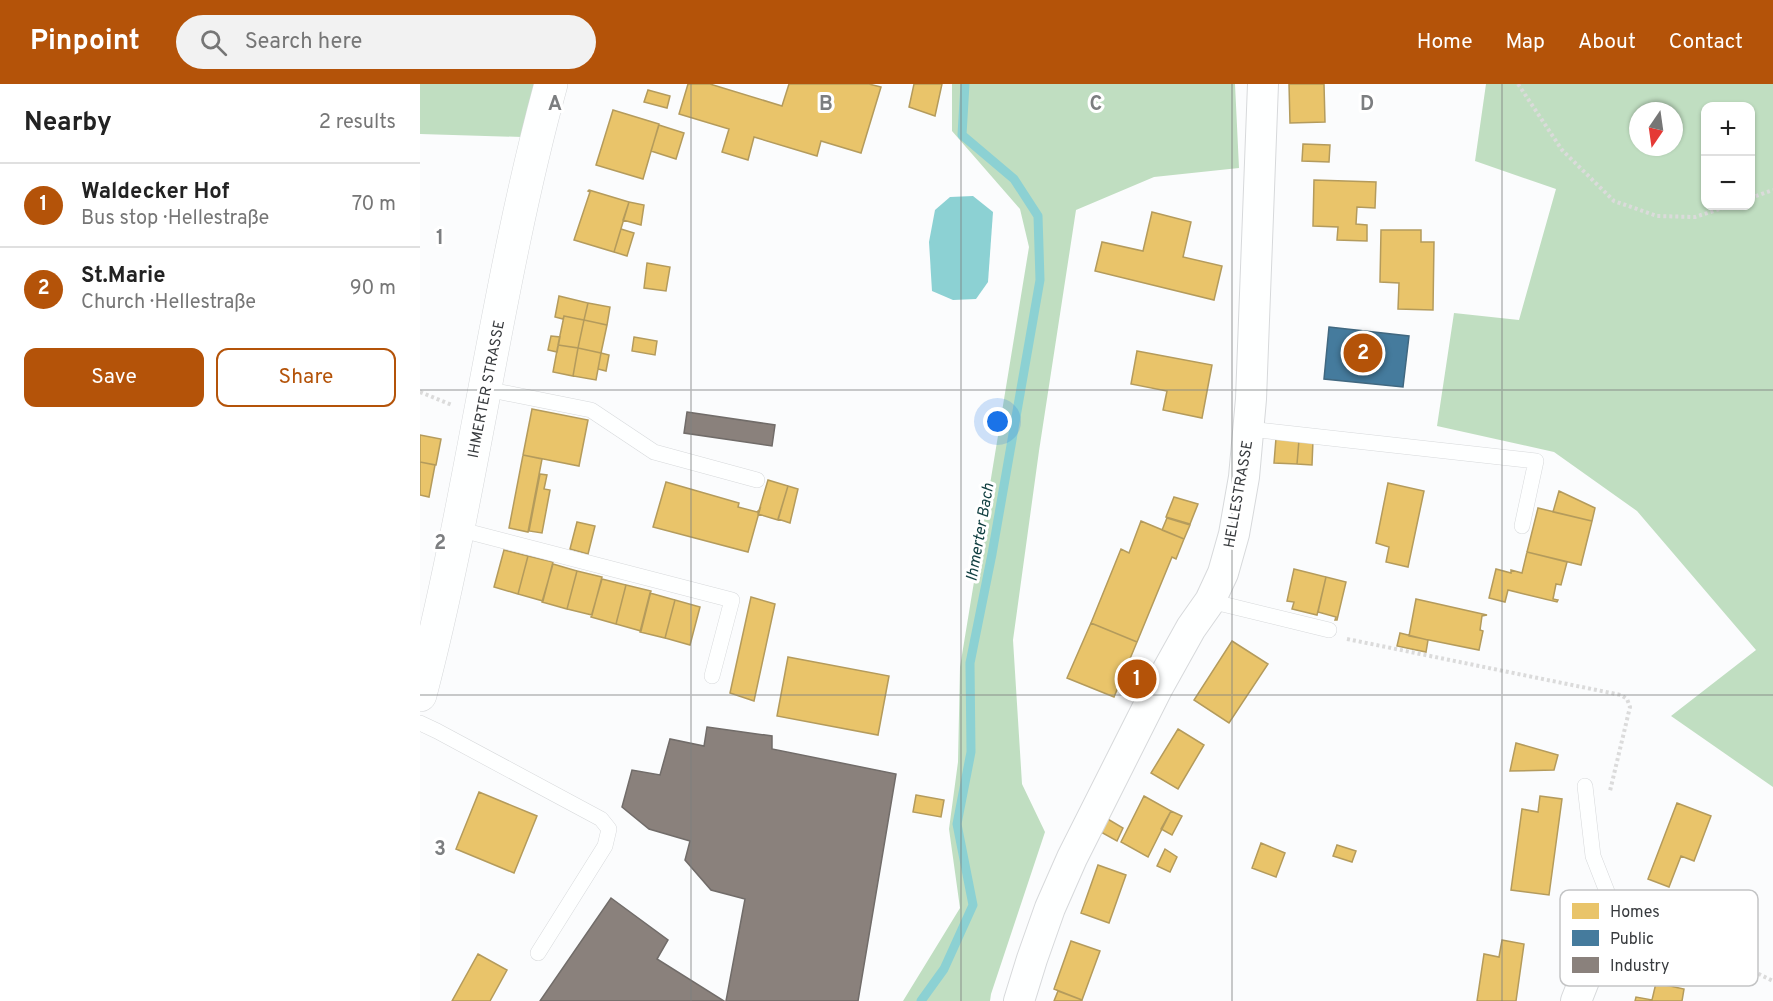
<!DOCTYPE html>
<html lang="en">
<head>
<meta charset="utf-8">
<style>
  :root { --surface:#fff; --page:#f2f2f2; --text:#222; --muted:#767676; --line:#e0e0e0; --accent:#b45309 }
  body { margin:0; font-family:Overpass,sans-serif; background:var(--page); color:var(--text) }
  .controls { position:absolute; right:18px; top:18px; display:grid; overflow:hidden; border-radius:12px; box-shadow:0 2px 4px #0004 }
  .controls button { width:54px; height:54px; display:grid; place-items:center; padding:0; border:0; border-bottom:2px solid var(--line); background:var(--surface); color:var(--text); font:30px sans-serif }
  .compass { position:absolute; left:1209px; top:18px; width:54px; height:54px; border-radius:50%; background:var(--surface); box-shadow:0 2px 4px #0004; rotate:193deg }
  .you { position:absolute; left:578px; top:338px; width:21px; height:21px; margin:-15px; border:4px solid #fff; border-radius:50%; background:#1a73e8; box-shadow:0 0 0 9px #1a73e833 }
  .badge { display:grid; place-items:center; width:39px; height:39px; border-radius:50%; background:var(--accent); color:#fff; font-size:20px; font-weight:700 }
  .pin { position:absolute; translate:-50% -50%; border:3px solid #fff; box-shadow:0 2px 6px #0006 }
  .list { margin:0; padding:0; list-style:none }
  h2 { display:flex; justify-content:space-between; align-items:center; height:78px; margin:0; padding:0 24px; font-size:26px }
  h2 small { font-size:20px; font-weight:400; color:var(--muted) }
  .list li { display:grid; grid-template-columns:39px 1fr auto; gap:18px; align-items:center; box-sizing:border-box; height:84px; padding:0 24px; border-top:2px solid var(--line) }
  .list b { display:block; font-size:22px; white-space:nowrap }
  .list p { margin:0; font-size:20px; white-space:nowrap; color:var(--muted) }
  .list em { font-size:20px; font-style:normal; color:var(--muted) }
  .actions { display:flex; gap:12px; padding:18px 24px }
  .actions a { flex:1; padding:14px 0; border:2px solid var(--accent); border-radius:12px; text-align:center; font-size:21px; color:var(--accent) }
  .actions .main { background:var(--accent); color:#fff }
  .icon { flex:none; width:33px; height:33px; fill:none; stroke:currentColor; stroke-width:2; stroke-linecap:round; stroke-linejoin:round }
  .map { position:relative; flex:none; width:1353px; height:917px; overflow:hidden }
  header { display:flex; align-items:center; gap:36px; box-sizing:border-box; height:84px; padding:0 30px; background:var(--accent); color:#fff }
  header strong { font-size:28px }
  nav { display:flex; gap:33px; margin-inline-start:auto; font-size:21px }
  .search { width:420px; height:54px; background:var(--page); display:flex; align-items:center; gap:15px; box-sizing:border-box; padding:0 21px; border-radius:33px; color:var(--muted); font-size:22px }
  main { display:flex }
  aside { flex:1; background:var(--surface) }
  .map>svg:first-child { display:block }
</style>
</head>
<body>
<header>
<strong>Pinpoint</strong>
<div class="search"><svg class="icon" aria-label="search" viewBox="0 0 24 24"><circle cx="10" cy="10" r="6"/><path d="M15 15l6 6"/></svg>Search here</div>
<nav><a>Home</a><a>Map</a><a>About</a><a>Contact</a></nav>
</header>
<main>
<aside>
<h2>Nearby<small>2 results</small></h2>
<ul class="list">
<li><span class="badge">1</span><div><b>Waldecker Hof</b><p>Bus stop · Hellestraße</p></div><em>70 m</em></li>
<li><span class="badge">2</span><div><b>St.Marie</b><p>Church · Hellestraße</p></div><em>90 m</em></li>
</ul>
<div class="actions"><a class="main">Save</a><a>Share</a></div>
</aside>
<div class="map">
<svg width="1353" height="917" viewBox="0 0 1353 917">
  <rect width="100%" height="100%" fill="#fbfcfd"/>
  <!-- forest -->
  <path fill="#c0dec1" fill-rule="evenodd" d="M0,0H118L102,53L0,50Z
    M532,0H815L819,84L734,93L656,126L619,367L593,556L602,700L625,748L571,910L570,917H483L540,824L529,745L538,678L540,583L609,163L600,125L532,47Z
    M1066,0H1353V703L1251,632L1336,566L1217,427L1134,368L1017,342L1034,229L1099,236L1136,105L1055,77ZM1330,22V122H1286V22ZM1218,27H1254V63H1218Z"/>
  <!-- water -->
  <path fill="#8cd1d3" d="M553,112L573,128L568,198L556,215L533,216L512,207L509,158L515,126L530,113Z"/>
  <!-- homes -->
  <path fill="#e9c46a" stroke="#b49b5c" stroke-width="1.5" d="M268,0H290L362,22L369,0H449L461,3L441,69L401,57L397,72L334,53L328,76L302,68L309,45L259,30Z
    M494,0H522L515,32L489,23Z
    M869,0H904L905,38L870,39Z
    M228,6L250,12L247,24L224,18Z
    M193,26L239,40L223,95L176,81Z
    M239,41L264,49L256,75L231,67Z
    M883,60L910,61L909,78L882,77Z
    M894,96L956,98L955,124L937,123L936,140L947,141V157L917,156L918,143L893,142Z
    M169,106L209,118L194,168L154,156L170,108L168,107Z
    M209,118L224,121L221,141L203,136Z
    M732,128L771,138L763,173L802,182L794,216L675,187L682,158L723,167Z
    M201,145L214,149L207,172L194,168Z
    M961,146H1001V158H1014L1013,226L978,225L979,199L960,198Z
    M227,179L250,183L246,207L224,204Z
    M139,212L168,219L164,236L144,232L143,235L135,233Z
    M168,219L190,223L187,241L164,236Z
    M144,232L164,236L158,264L138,261Z
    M164,236L187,241L181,269L158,264Z
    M131,252L140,253L137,268L128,266Z
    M214,253L237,257L235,271L212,267Z
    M138,261L158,264L153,292L133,288Z
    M158,264L181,269L176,296L153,292Z
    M717,267L792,281L782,334L743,326L747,307L711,300Z
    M181,269L189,271L186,287L178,285Z
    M112,325L168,336L159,382L103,371Z
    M0,351L21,355L16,381L0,378Z
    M856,354L879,356L877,380L854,379Z
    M879,356H893L892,381L877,380Z
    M103,371L122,375L108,448L89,444Z
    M0,378L15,381L9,413L0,411Z
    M120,390L127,391L124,405L130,406L122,449L109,447Z
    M348,396L368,402L358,436L338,430Z
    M246,398L319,419L318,423L337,428L340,425L328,468L233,443Z
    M968,399L1004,407L988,483L966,478L969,463L956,459Z
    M368,402L378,405L370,439L358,435Z
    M1139,407L1175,424L1172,437L1133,428Z
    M754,413L778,420L770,440L746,433Z
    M1118,424L1172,437L1161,481L1107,468Z
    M747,434L770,441L764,455L742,446Z
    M721,437L764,455L756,475L752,473L717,558L671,539L701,465L709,469Z
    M157,438L175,442L168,470L150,465Z
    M84,466L108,472L98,510L74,503Z
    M1107,468L1147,478L1141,501L1136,500L1133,515L1138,516L1137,518L1088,506L1085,518L1069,514L1076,485L1091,489V486L1102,489Z
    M108,472L133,478L123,517L98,510Z
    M133,480L157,487L147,525L122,518Z
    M874,485L906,493L897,531L872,525L874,518L867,517Z
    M157,487L182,493L172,531L147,525Z
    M906,493L926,498L917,536H915L916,533L898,528Z
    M182,495L206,501L196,540L171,533Z
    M206,501L231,507L221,547L196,540Z
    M230,509L255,516L245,554L220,548Z
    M331,513L355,520L334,617L310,609Z
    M996,515L1067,531L1062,532L1060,546L1063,547L1059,566L989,552Z
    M255,516L280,523L270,561L245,554Z
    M671,539L717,558L694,613L647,594Z
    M980,549L1008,556L1006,568L977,562Z
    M812,557L848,580L809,639L774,616Z
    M368,573L469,592L458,651L357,632Z
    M758,645L784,661L758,705L731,689Z
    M1096,659L1138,671L1134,686L1090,687Z
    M59,708L117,732L94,789L36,765Z
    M496,711L524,716L521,733L493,728Z
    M724,712L751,727L728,773L701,758Z
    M1120,712L1142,715L1129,811L1091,806L1102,725L1118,728Z
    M1257,719L1291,732L1274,777L1261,772L1249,803L1228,795Z
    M751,727L762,732L752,751L741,745Z
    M686,734L703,744L697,757L679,747Z
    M841,759L865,769L856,793L832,784Z
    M917,761L936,767L932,778L913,772Z
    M745,765L757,773L750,788L737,782Z
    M678,781L706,791L689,839L661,829Z
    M1082,856L1104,860L1096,917H1057L1064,870L1079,873Z
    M651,857L680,867L662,916L634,905Z
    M58,870L87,886L70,917H32Z
    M1236,899L1264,905L1262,917H1215L1216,913L1232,916Z
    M638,907L662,916V917H634Z"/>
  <!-- public -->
  <path fill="#457b9d" stroke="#416880" stroke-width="1.5" d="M909,243L989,252L983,303L904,295Z"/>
  <!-- industry -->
  <path fill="#8a817c" stroke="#716c69" stroke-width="1.5" d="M267,328L355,341L352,362L264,349Z
    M287,643L352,652V665L476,690L438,917H306L325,815L291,806L265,776L270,757L229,745L202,723L212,686L240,691L250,655L284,662Z
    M191,814L248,856L237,875L304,917H120Z"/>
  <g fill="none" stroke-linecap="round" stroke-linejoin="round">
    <!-- stream -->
    <path stroke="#8cd1d3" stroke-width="9" d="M501,917L524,885L553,821L537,740L551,668L550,579L572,470L620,196L618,132L594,95L542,51L545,0"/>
    <!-- service casing -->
    <g stroke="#d7d9db" stroke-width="16">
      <path id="service" d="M66,305L171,326L234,368L337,396
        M829,345L1116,377L1102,442
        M38,445L312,516L292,592
        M790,517L909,546
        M0,639L17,647L181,735L189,745L185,762L118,869
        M1165,702L1173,772L1193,823"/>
    </g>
    <!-- minor casing -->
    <g stroke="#d7d9db" stroke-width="32">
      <path id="minor" d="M599,917L612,875L630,824L652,774L737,605L771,544L790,517L803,489L814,450L824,393L831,315L843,0
        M1156,917L1193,823"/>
    </g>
    <!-- secondary casing -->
    <g stroke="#d7d9db" stroke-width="34">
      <path id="secondary" d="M0,611C53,409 76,201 131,0"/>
    </g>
    <!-- path -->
    <path stroke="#dbdbdb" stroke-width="4" stroke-dasharray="3 3" stroke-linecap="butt" d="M1098,0L1142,66L1194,117L1237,132L1275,133L1309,122
      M1330,114L1353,106
      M0,308L32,321
      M927,555L1201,611L1207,615L1210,623L1190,707
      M1220,831L1353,897"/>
    <!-- service -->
    <use href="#service" stroke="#feffff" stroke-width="15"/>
    <!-- minor -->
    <use href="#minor" stroke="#feffff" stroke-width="30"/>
    <!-- secondary -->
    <use href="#secondary" stroke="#feffff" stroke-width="33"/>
  </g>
  <!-- grid -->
  <path fill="none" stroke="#7c7e80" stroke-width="1.5" stroke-opacity="0.55" d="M271,0V917M541,0V917M812,0V917M1082,0V917M0,306H1353M0,611H1353"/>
  <g text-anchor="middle" stroke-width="6" stroke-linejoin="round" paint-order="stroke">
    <!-- street labels -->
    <g font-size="15" fill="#373a3d" stroke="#fff">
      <text transform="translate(66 305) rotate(-79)" y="5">IHMERTER STRASSE</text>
      <text transform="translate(818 410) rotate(-80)" y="5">HELLESTRASSE</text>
    </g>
    <!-- water labels -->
    <g font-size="16" font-style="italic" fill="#113f41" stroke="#fff">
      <text transform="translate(559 448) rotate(-80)" y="6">Ihmerter Bach</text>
    </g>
  </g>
  <!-- legend -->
  <rect x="1140" y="806" width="198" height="96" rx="9" fill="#fff" stroke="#c3c4c5" stroke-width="1.5"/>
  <rect x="1152" y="819" width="27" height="16" fill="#e9c46a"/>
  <rect x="1152" y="846" width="27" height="16" fill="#457b9d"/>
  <rect x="1152" y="873" width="27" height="16" fill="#8a817c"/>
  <g font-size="16" fill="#373a3d">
    <text x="1190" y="833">Homes</text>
    <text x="1190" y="860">Public</text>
    <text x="1190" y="887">Industry</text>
  </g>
  <g font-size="20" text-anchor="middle" font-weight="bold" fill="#7c7e80" stroke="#fff" stroke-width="6" stroke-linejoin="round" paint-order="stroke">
    <text x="135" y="26">A</text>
    <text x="406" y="26">B</text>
    <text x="676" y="26">C</text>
    <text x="947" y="26">D</text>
    <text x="20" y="160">1</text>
    <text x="20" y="465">2</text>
    <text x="20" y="771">3</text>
  </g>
</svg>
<div class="controls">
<button>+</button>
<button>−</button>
</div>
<svg class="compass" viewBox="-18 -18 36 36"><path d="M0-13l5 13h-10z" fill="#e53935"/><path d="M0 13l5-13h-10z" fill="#767676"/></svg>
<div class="you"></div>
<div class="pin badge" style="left:717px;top:595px">1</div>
<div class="pin badge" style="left:943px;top:269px">2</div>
</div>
</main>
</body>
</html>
